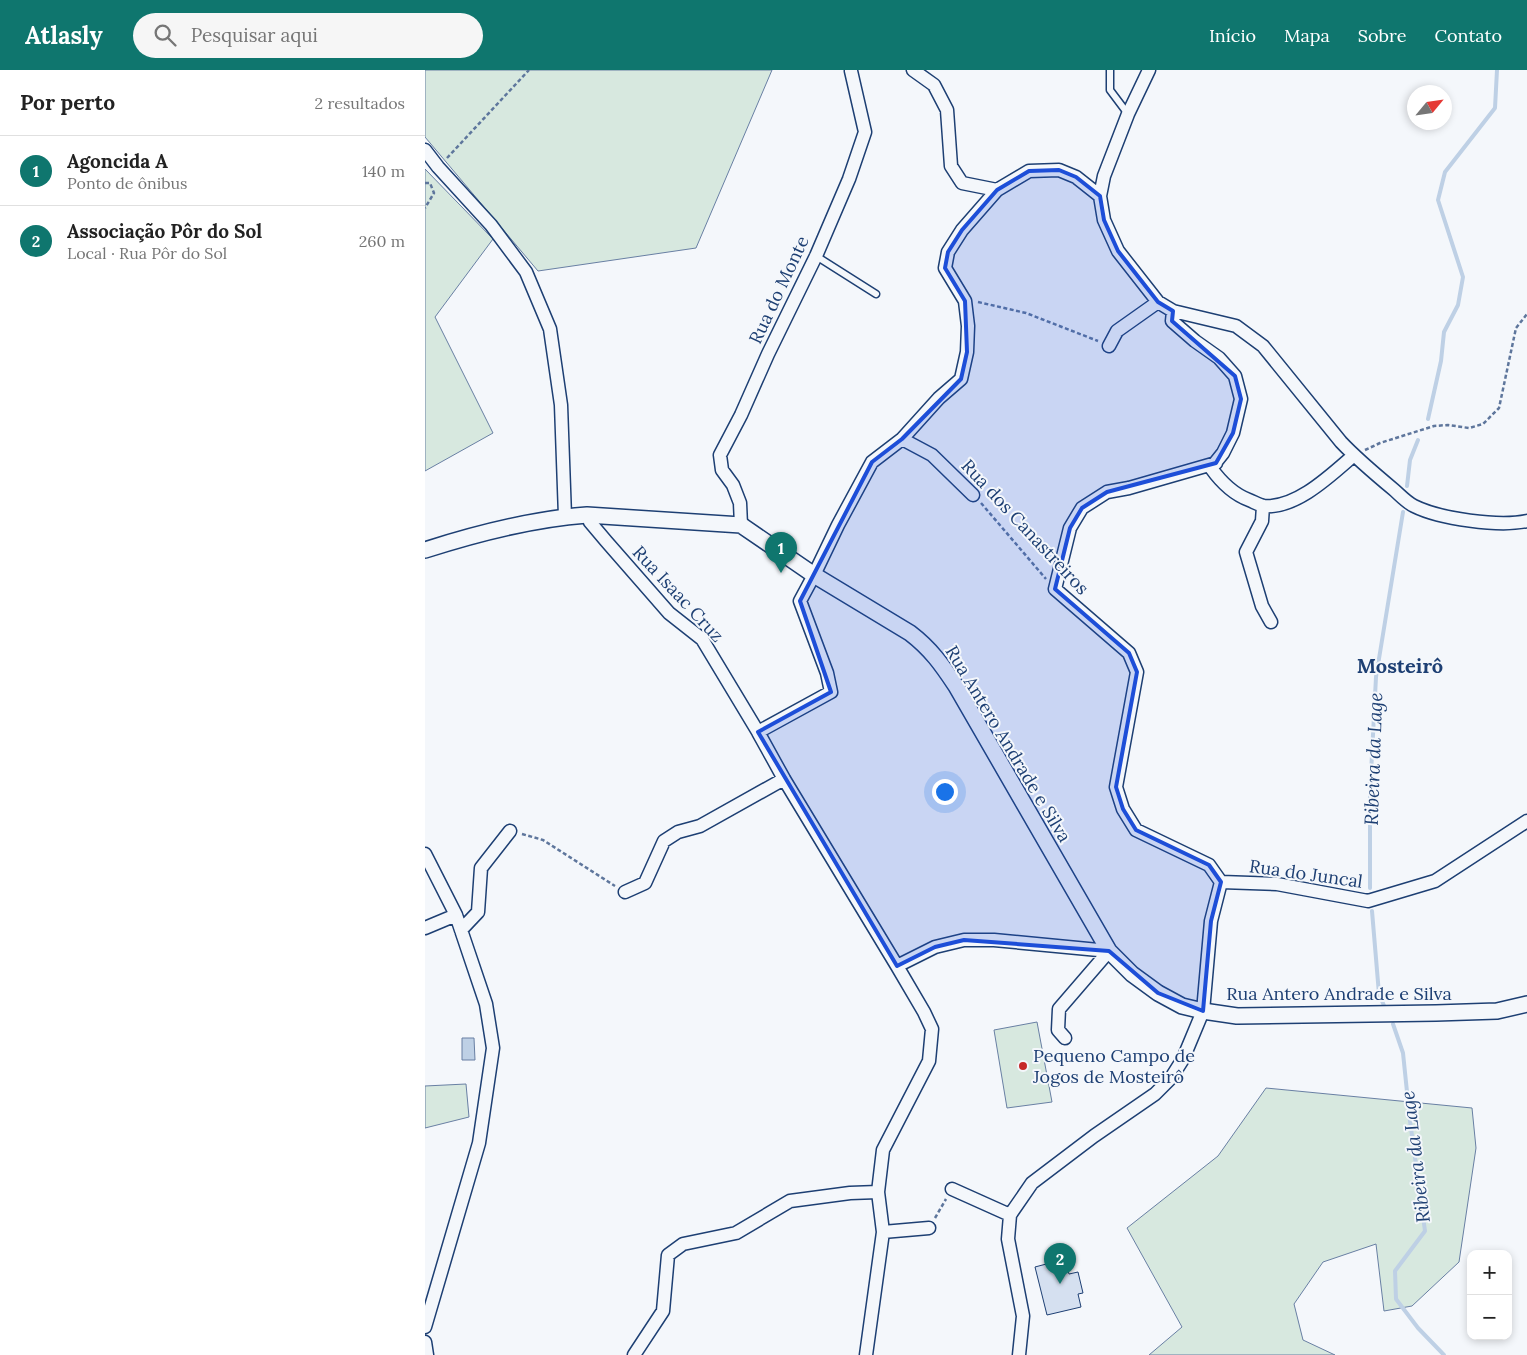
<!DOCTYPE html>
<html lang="pt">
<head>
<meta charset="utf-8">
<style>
  :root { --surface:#fff; --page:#f6f6f6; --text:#222; --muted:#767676; --line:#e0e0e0; --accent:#0f766e }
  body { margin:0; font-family:Lora,serif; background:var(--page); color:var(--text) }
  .controls { position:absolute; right:15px; bottom:15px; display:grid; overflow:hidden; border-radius:10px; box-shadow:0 2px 8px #0003 }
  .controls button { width:45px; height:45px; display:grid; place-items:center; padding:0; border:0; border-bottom:1px solid var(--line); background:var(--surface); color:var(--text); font:25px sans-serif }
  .compass { position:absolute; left:982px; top:15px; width:45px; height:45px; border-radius:50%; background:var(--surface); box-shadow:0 2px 8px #0003; rotate:61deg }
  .you { position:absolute; left:519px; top:721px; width:18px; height:18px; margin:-12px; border:4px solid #fff; border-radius:50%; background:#1a73e8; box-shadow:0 0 0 8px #1a73e833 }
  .badge { display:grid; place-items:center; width:32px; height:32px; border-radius:50%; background:var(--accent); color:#fff; font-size:16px; font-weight:700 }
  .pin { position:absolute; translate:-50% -41px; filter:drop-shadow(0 1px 2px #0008) }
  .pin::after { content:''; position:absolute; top:26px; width:18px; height:15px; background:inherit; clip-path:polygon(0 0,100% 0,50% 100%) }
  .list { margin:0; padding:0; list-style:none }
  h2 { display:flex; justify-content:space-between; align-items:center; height:65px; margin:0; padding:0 20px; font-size:21px }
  h2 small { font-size:16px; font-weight:400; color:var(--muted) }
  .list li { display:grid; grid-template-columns:32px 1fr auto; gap:15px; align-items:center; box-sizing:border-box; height:70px; padding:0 20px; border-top:1px solid var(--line) }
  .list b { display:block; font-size:19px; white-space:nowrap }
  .list p { margin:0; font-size:16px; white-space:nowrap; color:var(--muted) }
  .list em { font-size:16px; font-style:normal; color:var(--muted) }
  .icon { flex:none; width:28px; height:28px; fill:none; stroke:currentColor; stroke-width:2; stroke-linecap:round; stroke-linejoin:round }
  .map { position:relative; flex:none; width:1102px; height:1285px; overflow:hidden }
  header { display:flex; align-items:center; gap:30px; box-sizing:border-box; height:70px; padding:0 25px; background:var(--accent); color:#fff }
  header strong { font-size:24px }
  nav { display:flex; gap:28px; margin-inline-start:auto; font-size:18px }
  .search { width:350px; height:45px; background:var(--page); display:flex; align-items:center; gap:12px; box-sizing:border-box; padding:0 18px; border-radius:28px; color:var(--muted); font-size:19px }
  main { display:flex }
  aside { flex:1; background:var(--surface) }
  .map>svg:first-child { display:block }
</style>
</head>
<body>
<header>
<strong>Atlasly</strong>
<div class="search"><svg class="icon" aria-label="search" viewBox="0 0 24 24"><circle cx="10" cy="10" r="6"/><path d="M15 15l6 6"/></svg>Pesquisar aqui</div>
<nav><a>Início</a><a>Mapa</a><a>Sobre</a><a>Contato</a></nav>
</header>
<main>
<aside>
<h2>Por perto<small>2 resultados</small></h2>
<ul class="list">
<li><span class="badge">1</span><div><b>Agoncida A</b><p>Ponto de ônibus</p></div><em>140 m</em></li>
<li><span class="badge">2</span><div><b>Associação Pôr do Sol</b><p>Local · Rua Pôr do Sol</p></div><em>260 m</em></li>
</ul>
</aside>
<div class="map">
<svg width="1102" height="1285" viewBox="0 0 1102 1285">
  <rect width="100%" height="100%" fill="#f4f7fb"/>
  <!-- green -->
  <path fill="#d7e8df" stroke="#687fa3" d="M0,0H347L271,178L113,201L0,67Z
    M0,99L68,169L10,247L68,363L0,401Z
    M612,952L627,1032L582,1038L569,960Z
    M41,1014L44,1047L0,1058V1016Z
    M841,1018L1047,1038L1051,1078L1034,1192L987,1236L959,1241L951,1174L898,1192L869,1234L878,1270L910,1285H724L757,1257L702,1158L793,1086Z"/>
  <!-- water -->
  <path fill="#bed0e5" stroke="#687fa3" d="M37,968H49L50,990H37Z"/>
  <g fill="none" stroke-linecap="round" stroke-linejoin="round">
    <!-- stream -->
    <path stroke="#bed0e5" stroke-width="4" d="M1003,349L1016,291L1019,262L1033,235L1038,207L1013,130L1020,102L1070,38L1072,0
      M982,416L985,390L993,370
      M945,818V723L951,607L978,442
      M947,841L954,924L960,938
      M968,954L978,983L985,1051L1000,1161L970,1201L971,1229L993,1258L1019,1285"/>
  </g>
  <!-- building -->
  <path fill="#d5e0f0" stroke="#1d3f73" d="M640,1189L644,1204L653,1202L658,1223L653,1224L656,1237L622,1245L610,1197Z"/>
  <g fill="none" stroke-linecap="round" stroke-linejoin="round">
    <!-- service casing -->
    <g stroke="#1d3f73" stroke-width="9">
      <path id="service" d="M685,0V20L703,44
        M391,186L451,224"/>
    </g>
    <!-- minor casing -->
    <g stroke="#1d3f73" stroke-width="15">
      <path id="minor" d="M488,0L509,15L522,40L526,96L537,113L572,120L604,101L634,100L651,107L675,126
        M724,0L703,44L679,106L675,126L679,150L693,181L733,232L748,241L811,256L838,276L916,372C932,389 950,404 968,419C974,424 981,432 989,436C1015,449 1074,457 1102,451
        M0,80L13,97L66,155L101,202L125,259L136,335L140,446
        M748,241L747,251L770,271L794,288L810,306L816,329L808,363L798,383L786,398C796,412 808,424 824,430C829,432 834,435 839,436C871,439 906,405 928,386
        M684,276L692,261L733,232
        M477,369L507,385L548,425
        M791,393L704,418L682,422L657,438L645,458L630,519L704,583L712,602L691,717L698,739L711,760L784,795L796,812
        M838,436L837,451L821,482L837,536L846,552
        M162,445L165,452L181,471L244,543L277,569L333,662L359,709L472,896L499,942L507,959L504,991L458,1080L453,1122L458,1162L441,1285
        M316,455L315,433L308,415L297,400L295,385L316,345L343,284L391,186L424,109L440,62L426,1
        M333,662L406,622L402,603L375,531L389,505L413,455L447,392L477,369L514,328L536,309L542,282L543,256L540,231L520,198L523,182L537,160L572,120
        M0,784L31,845L36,860L61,934L68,978L54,1073L0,1257
        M796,812L852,814L943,831L1010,811L1102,751
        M200,822L220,813L239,771L253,762L275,756L359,709
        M0,858L31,845
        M36,860L53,842L56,798L85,761
        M472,896L510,877L539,870H569L684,881
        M640,968L633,960L634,939L684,881
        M527,1119L585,1145
        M458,1162L504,1158
        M0,1272L2,1285
        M209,1285L238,1241L243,1185L258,1174L311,1163L365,1131L425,1123L453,1122
        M594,1285L598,1246L583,1169L585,1145L607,1113L669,1066L730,1024L746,1008L758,989L778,941L786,851L796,812"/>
    </g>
    <!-- tertiary casing -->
    <g stroke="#1d3f73" stroke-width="18">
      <path id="tertiary" d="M0,480C53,463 107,449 162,445L316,455L389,505L485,563C506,579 517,595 531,616L684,881L707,904L733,923L757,936L778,941L812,946L1011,943L1072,941L1102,934"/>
    </g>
    <!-- path -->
    <path stroke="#5e769c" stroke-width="2.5" stroke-dasharray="4 2.5" stroke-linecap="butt" d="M22,88L104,0
      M0,113H5L9,123L0,138
      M553,232L601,243L673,271
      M940,380L955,373L1009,356L1023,355L1044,358L1058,354L1074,338L1091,258L1102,244
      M556,433L621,509
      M97,764L118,770L190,816
      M510,1148L521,1129"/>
    <!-- service -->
    <use href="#service" stroke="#f4f7fb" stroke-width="6"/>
    <!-- minor -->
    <use href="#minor" stroke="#f4f7fb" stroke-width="12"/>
    <!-- tertiary -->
    <use href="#tertiary" stroke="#f4f7fb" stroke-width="15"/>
  </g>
  <!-- marked area -->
  <path fill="#1d4ed8" fill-opacity="0.2" stroke="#1d4ed8" stroke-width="4" stroke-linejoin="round" d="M634,100L651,107L675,126L679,150L693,181L733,232L748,241L747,251L810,306L816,329L808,363L791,393L682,422L657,438L645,458L630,519L704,583L712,602L691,717L698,739L711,760L784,795L796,812L786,851L778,941L733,923L684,881L539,870L510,877L472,896L333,662L406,622L375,531L447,392L477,369L536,309L542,282L540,231L520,198L523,182L537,160L572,120L604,101Z"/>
  <!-- markers -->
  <circle fill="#c62828" stroke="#f4f7fb" stroke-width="2" cx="598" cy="996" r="5"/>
  <g text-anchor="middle" stroke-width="4" stroke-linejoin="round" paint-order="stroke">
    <!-- street labels -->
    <g font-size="18" fill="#1d3f73" stroke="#f4f7fb">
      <text transform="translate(354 220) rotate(-65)" y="6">Rua do Monte</text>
      <text transform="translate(600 457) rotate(47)" y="6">Rua dos Canastreiros</text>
      <text transform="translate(253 524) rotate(47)" y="6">Rua Isaac Cruz</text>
      <text transform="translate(583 674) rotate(59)" y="6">Rua Antero Andrade e Silva</text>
      <text transform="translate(881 804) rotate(8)" y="6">Rua do Juncal</text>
      <text x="914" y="930">Rua Antero Andrade e Silva</text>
    </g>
    <!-- poi labels -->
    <g font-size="18" fill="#1d3f73" stroke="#f4f7fb" text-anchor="start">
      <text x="608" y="992">Pequeno Campo de<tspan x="608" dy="21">Jogos de Mosteirô</tspan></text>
    </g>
    <!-- water labels -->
    <g font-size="19" font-style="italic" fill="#1d3f73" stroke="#f4f7fb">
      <text transform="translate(948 689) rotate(-88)" y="7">Ribeira da Lage</text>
      <text transform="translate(990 1087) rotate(-97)" y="7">Ribeira da Lage</text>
    </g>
    <!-- quarter labels -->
    <g font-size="20" font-weight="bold" fill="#1d3f73" stroke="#f4f7fb">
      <text x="975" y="603">Mosteirô</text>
    </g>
  </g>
</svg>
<div class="controls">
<button>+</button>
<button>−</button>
</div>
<svg class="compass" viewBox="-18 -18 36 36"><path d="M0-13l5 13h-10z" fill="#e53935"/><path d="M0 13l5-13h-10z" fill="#767676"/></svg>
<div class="you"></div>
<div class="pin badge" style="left:356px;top:503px">1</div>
<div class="pin badge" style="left:635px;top:1214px">2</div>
</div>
</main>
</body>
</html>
